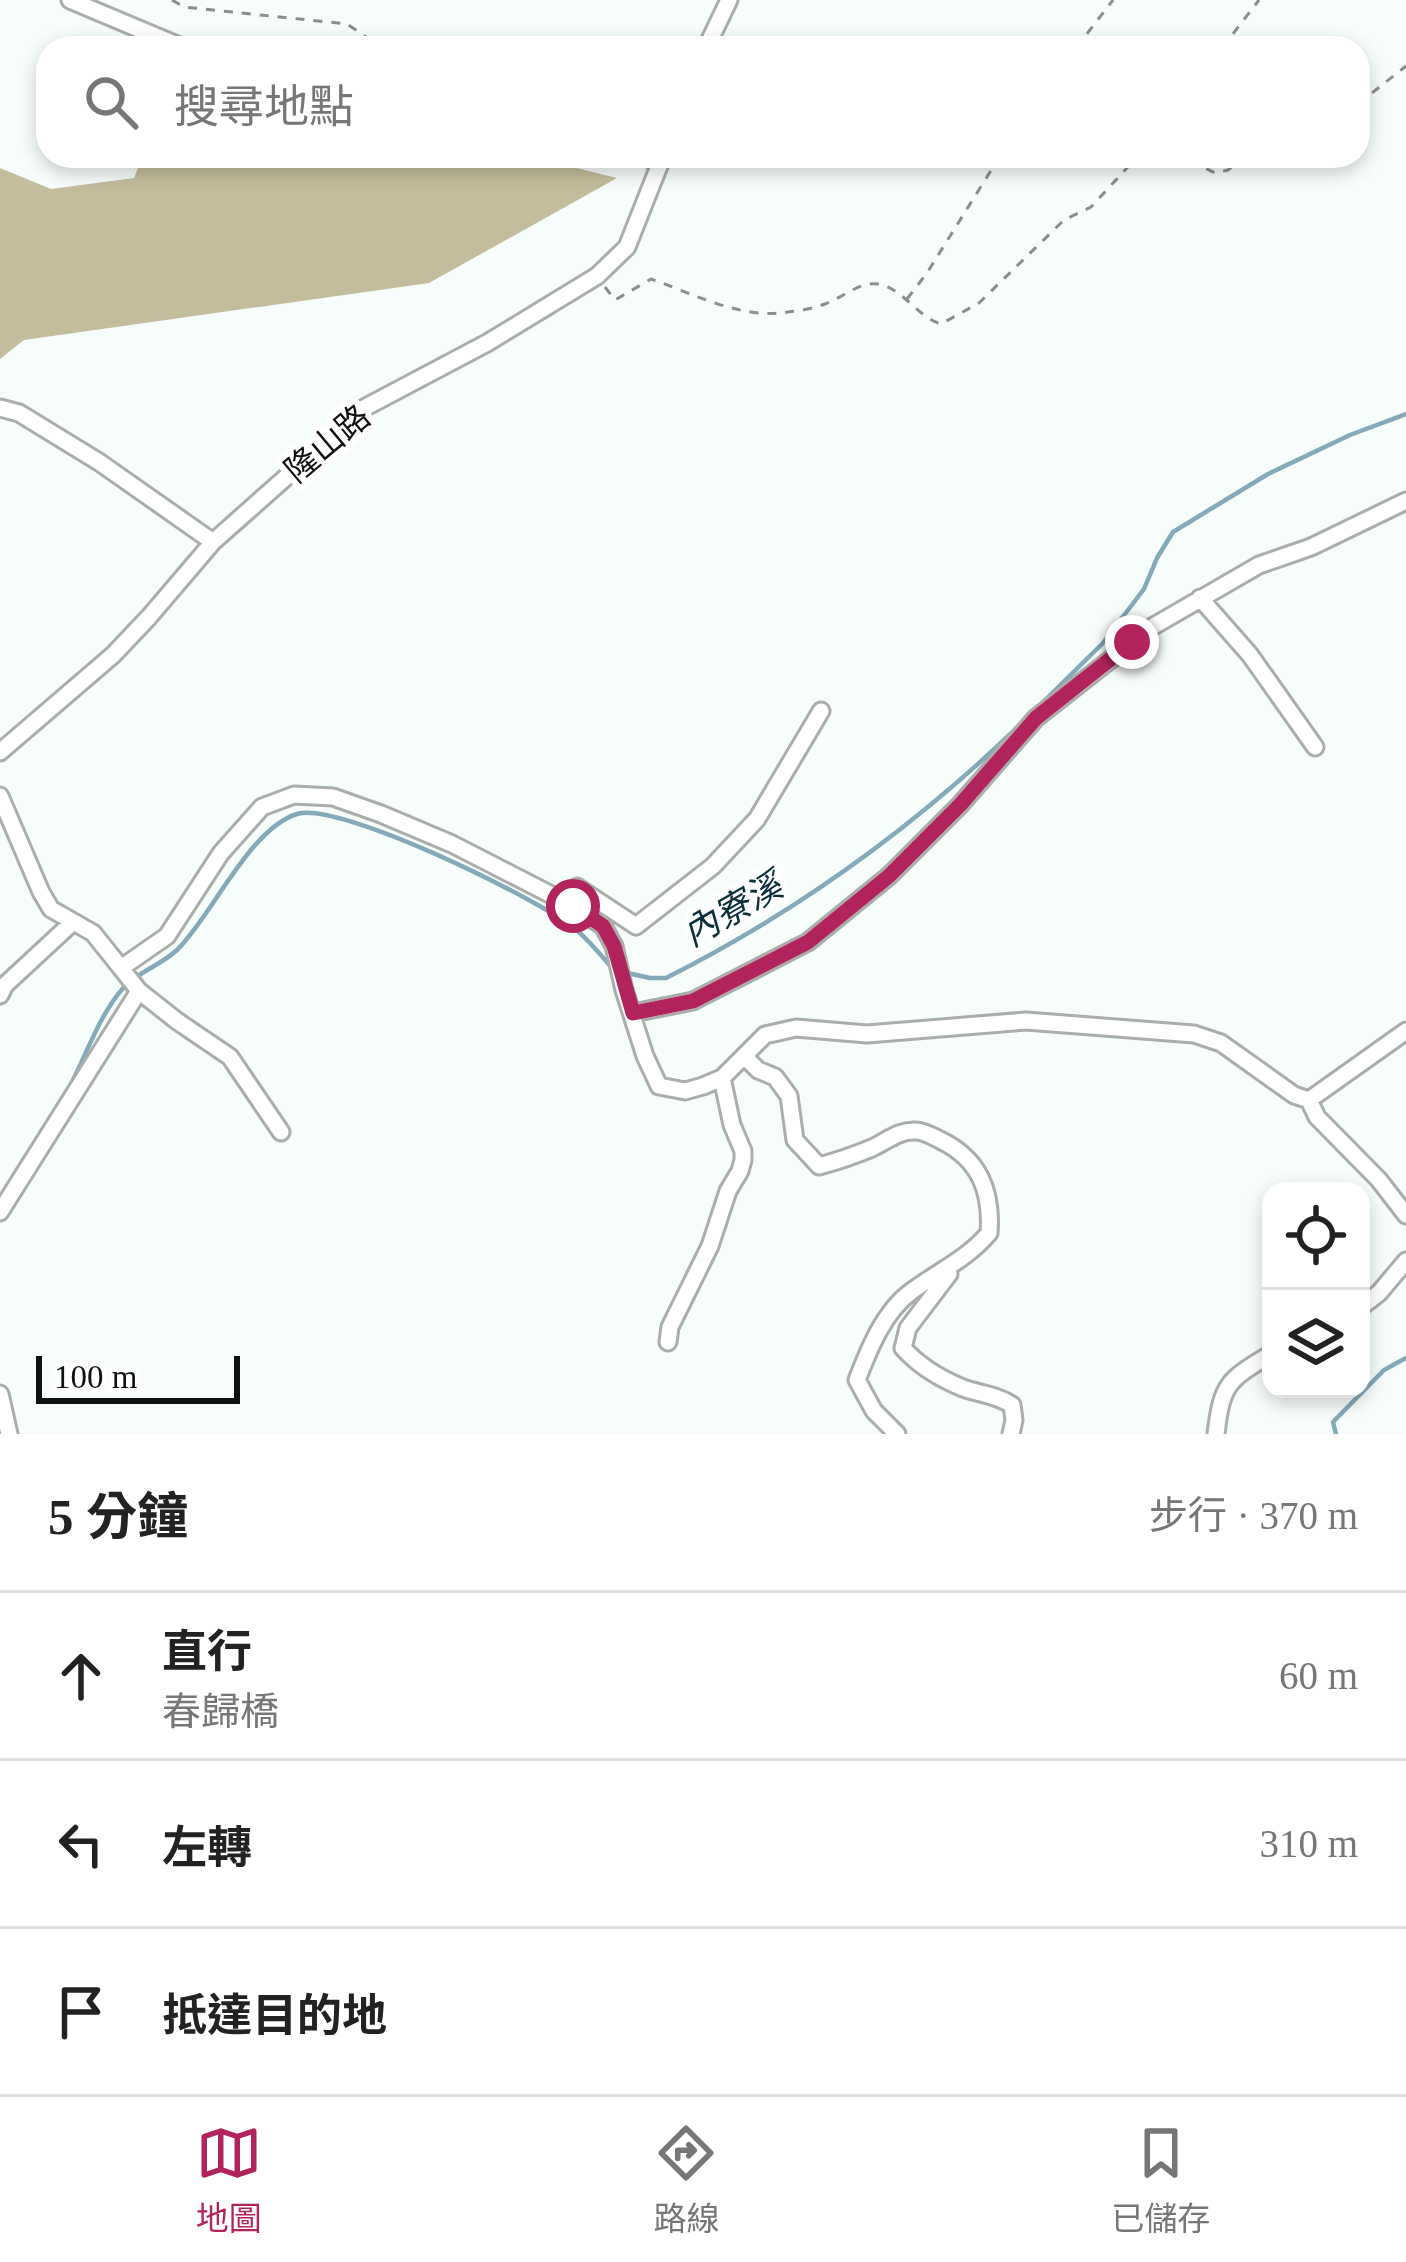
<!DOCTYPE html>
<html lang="zh-TW">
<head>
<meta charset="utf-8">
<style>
  :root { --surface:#fff; --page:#f2f2f2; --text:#222; --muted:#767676; --line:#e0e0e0; --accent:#b1235c }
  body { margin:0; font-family:"Times New Roman","Noto Sans TC",serif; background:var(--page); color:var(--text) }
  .controls { position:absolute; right:36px; bottom:36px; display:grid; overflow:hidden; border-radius:24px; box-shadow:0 6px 18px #0003 }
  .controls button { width:108px; height:108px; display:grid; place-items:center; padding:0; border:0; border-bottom:3px solid var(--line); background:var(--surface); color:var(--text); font:60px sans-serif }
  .scale { position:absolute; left:36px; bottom:30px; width:204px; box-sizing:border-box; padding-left:12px; border:6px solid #101211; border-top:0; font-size:33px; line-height:42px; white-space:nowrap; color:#101211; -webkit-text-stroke:9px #fff; paint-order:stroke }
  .stop { position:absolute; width:36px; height:36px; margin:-27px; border:9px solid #b1235c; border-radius:50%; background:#fff }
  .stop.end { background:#b1235c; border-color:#fff; box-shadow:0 3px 12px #0008 }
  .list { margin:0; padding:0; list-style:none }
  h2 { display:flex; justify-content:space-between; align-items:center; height:156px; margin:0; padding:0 48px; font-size:51px }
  h2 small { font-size:39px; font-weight:400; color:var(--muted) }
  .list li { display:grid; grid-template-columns:78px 1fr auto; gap:36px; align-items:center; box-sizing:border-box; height:168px; padding:0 48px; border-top:3px solid var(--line) }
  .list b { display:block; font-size:45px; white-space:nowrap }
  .list p { margin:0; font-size:39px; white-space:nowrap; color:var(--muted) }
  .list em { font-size:39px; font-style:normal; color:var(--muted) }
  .icon { flex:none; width:66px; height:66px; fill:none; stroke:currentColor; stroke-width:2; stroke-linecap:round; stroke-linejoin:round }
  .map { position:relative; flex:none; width:1406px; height:1434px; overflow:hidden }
  .search { position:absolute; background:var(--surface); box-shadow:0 6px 18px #0003; left:36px; right:36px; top:36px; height:132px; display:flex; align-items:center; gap:30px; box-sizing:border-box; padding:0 42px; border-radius:36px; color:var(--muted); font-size:45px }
  .sheet { height:660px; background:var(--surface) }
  nav { display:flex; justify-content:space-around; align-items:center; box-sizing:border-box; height:168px; border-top:3px solid var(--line); background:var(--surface); font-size:33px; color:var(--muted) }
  nav a { display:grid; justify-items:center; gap:6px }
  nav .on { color:var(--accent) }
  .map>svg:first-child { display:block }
</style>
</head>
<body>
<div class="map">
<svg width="1406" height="1434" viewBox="0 0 1406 1434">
  <rect width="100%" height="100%" fill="#f7fdfa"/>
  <!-- forest -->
  <path fill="#c4bd9c" d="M143,156H528L617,178L429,283L24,340L0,359V168L51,189L134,178Z"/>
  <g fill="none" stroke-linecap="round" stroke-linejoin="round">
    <!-- stream -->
    <path stroke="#84a9b8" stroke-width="4.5" d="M1036,709L1103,643L1144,589L1157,558L1173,532L1268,474L1350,435L1406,414
      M623,972L650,978H666C799,911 922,821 1028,717
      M67,1092C85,1059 98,1016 124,987C138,972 161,965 177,950C212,916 249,829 297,814C339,801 537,898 574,928C588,939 600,954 612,968
      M1336,1434L1333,1422L1384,1370L1406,1358"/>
    <!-- minor casing -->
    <g stroke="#a9aeab" stroke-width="21">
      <path id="minor" d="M70,0L184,48
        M706,48L729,0
        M643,156L660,163
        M0,408L19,413L99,462L213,542
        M1200,598L1250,655L1315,747
        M0,752L113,655L149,617L213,542L364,408L487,343L597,276L627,247L663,156
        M0,796L41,892L51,909L93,933L121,968L167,936L221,853L262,807L294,795L333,797L381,814L452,844L573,906L603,926L614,946L624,990L645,1056L659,1086L685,1091L703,1086L722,1078L765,1035L796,1028L867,1034L1026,1021L1194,1034L1221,1043L1294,1095L1309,1100L1406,1031
        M573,906L577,887L636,926L713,866L757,819L821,711
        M121,968L139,991L177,1021L230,1057L281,1132
        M0,995L5,985L73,922
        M633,1013L693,1001L808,942L889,876L960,805L1036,718L1152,627L1259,565L1311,547L1406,501
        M744,1056L758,1070L775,1077L789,1096L795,1140L819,1166C838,1161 855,1155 872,1148C887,1141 899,1130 916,1131C924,1131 934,1137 942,1141C980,1160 992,1192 989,1233C967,1259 939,1271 912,1291C884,1311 869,1349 857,1380L874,1411L897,1434
        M1309,1100L1317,1117L1379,1180L1406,1215
        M0,1212L139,991
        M949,1274L908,1328L903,1348C919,1366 941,1379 963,1388C980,1394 997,1395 1012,1405L1014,1420L1011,1434
        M1361,1307L1379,1293L1406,1261
        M668,1342L670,1327L710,1246L728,1191L740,1171L743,1160V1151L732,1125L722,1078
        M0,1394L9,1434
        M1216,1434C1222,1383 1228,1380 1271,1354"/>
    </g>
    <!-- path -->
    <path stroke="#8a8e8c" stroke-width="3" stroke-dasharray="9 9" stroke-linecap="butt" d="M172,0L184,7L347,24L382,48
      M1076,48L1113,0
      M1222,48L1259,0
      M1358,104L1406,66
      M1138,159L1162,166L1189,160L1215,173L1228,170L1245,156
      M605,287L615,300L651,279C694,294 742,320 788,312C800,311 814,308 825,304C842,298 860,281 878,284C903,288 917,317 941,324L979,303L1064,220L1091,207L1138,156
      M907,299L927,273L1000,156"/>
    <!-- minor -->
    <use href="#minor" stroke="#fff" stroke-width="15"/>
  </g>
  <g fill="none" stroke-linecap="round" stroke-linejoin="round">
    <!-- route -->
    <path stroke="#b1235c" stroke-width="15" d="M573,906L603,926L614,946L633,1013L693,1001L808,942L889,876L960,805L1036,718L1132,642"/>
  </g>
  <g text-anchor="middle" stroke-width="12" stroke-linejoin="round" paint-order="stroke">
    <!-- street labels -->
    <g font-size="33" fill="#101211" stroke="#fff">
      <text transform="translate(327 443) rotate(-40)" y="12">隆山路</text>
    </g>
    <!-- water labels -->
    <g font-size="36" font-style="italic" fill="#0a2e3a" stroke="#fff">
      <text transform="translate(732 909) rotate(-30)" y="13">內寮溪</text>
    </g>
  </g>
</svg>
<div class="controls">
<button><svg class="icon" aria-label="locate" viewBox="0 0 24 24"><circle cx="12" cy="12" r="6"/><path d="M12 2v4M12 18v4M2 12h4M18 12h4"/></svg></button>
<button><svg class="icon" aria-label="layers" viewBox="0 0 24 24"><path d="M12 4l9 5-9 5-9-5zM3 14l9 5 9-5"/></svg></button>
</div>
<div class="scale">100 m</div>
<div class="stop" style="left:573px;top:906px"></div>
<div class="stop end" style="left:1132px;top:642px"></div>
<div class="search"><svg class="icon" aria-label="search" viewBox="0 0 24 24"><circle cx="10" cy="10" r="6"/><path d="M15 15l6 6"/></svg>搜尋地點</div>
</div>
<section class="sheet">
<h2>5 分鐘<small>步行 · 370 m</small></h2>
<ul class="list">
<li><svg class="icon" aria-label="ahead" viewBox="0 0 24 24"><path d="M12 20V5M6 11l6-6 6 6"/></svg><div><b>直行</b><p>春歸橋</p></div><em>60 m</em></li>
<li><svg class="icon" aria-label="left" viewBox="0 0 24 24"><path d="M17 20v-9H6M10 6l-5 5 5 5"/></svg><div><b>左轉</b></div><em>310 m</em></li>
<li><svg class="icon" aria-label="arrive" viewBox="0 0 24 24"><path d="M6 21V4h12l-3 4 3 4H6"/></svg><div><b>抵達目的地</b></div></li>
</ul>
</section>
<nav>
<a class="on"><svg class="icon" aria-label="map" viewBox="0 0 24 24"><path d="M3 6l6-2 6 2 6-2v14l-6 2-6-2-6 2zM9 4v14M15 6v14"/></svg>地圖</a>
<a><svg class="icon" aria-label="directions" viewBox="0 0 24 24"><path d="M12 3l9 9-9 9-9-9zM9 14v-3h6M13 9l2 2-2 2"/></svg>路線</a>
<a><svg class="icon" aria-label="saved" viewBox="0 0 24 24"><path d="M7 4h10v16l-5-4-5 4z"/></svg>已儲存</a>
</nav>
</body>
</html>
